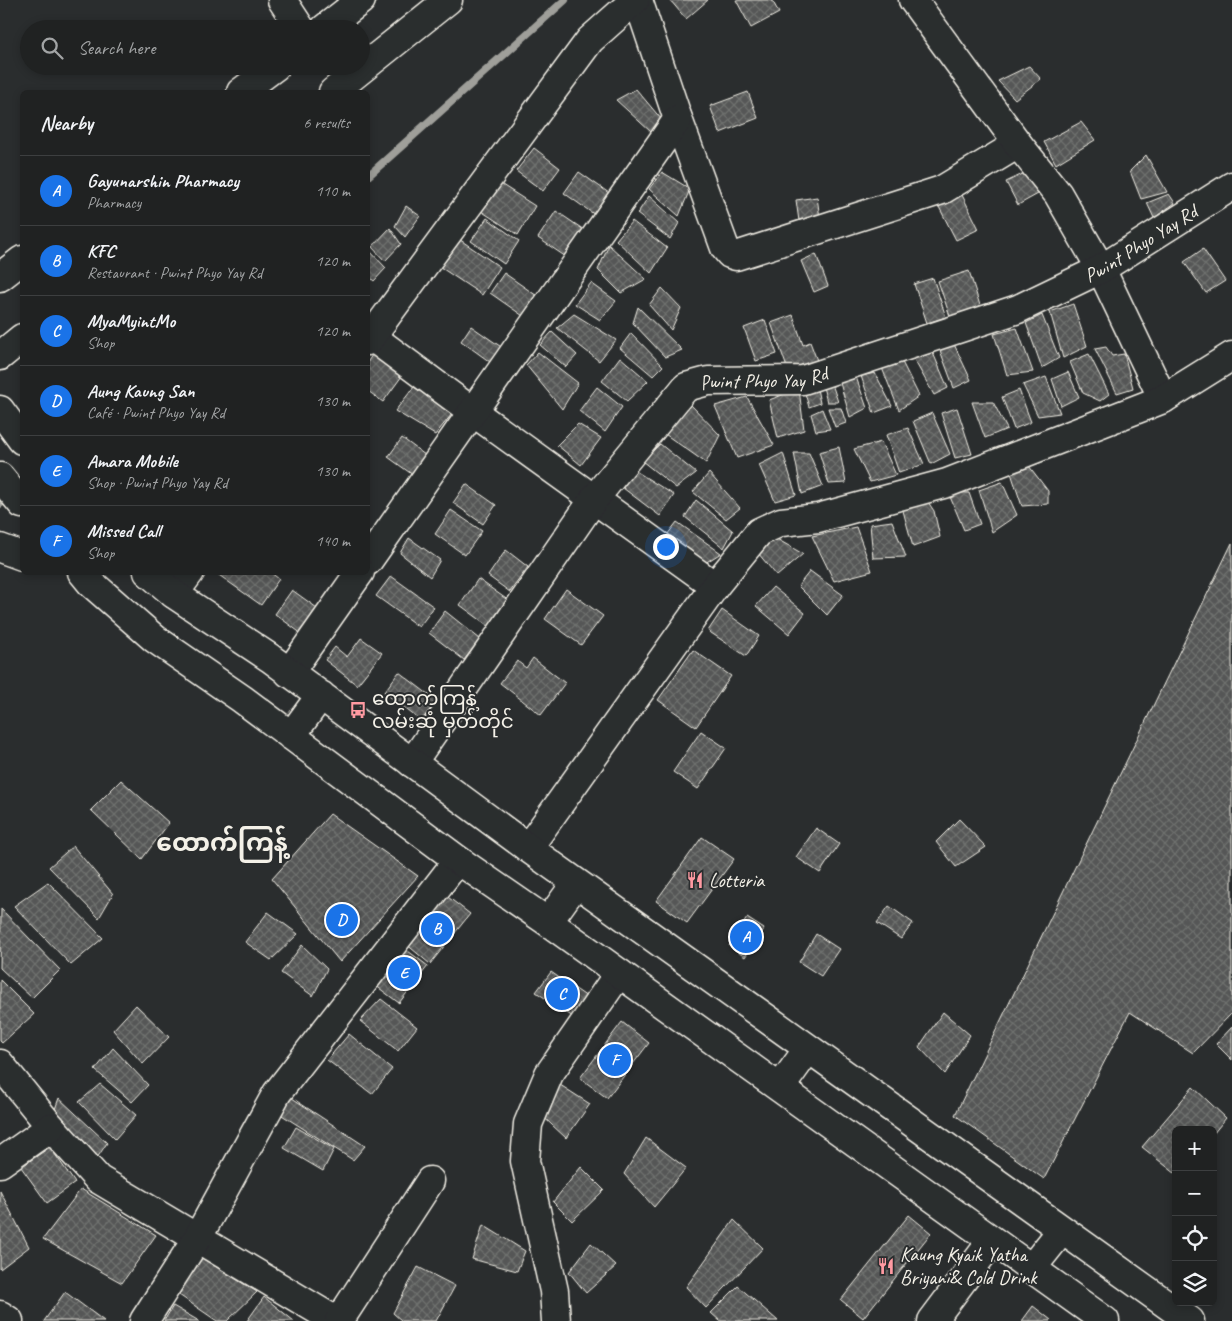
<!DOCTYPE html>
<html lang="en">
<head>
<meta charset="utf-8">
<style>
  :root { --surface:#202222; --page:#282a2a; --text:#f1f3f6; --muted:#a2a4a5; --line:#3d3f40; --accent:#1a73e8 }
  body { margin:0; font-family:Caveat,"Noto Sans Myanmar",sans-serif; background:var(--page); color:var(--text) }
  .controls { position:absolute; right:15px; bottom:15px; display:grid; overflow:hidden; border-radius:8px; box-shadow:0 2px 8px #0003 }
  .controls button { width:45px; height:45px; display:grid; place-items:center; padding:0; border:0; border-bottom:1px solid var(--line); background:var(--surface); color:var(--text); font:25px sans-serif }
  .you { position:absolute; left:665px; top:546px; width:18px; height:18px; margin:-12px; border:4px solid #fff; border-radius:50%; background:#1a73e8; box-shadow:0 0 0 8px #1a73e833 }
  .badge { display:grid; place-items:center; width:32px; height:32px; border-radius:50%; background:var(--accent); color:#fff; font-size:16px; font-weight:700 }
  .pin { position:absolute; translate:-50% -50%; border:2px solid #fff; box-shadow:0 1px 5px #0006 }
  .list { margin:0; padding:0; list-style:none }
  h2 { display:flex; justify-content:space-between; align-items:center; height:65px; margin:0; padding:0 20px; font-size:21px }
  h2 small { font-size:16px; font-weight:400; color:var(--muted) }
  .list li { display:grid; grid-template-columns:32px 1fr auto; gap:15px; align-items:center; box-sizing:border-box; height:70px; padding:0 20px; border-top:1px solid var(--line) }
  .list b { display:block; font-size:19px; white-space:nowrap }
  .list p { margin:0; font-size:16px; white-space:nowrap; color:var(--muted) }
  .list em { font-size:16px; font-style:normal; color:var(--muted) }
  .icon { flex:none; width:28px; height:28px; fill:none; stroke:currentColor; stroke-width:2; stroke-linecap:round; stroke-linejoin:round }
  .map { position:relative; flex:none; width:1232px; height:1321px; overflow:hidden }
  .search { position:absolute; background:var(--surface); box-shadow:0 2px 8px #0003; left:20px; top:20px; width:350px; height:55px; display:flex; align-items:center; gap:12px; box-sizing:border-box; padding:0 18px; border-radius:28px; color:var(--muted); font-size:19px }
  .panel { position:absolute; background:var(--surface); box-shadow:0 2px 8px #0003; left:20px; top:90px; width:350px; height:485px; border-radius:8px }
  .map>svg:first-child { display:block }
</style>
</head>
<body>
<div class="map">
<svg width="1232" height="1321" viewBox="0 0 1232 1321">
  <defs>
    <pattern id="building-cross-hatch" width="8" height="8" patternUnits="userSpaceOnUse" patternTransform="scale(1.25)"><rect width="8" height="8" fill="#555756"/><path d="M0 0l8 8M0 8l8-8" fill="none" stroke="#6e706e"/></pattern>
  </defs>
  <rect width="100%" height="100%" fill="#2a2d2e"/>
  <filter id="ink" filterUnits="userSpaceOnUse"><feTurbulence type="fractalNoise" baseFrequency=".02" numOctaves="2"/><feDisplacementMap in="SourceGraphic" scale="10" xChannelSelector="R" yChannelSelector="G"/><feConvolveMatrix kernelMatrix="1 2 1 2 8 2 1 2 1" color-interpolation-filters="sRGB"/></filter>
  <g filter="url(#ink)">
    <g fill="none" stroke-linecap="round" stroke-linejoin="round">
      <!-- stream -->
      <path stroke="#9f9f9a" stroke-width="8" d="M368,176L565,0
        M0,504L10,496"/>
    </g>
    <!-- building -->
    <path fill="url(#building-cross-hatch)" stroke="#f4f1e8" d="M670,0H708L686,19Z
      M736,0H772L779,13L751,28Z
      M1029,66L1041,79L1015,99L998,81Z
      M636,89L662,120L651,132L616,100Z
      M748,92L758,118L720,133L710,106Z
      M1081,122L1095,140L1056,164L1044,142Z
      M534,148L560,168L543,191L516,171Z
      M1146,155L1167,192L1141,199L1130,171Z
      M579,172L616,198L602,220L564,193Z
      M662,172L690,189L679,216L649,189Z
      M1027,172L1038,194L1018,205L1006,182Z
      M499,183L535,206L518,235L481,211Z
      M961,193L979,229L956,240L938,205Z
      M1169,194L1175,203L1154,218L1147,203Z
      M649,196L679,223L670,239L637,214Z
      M817,197L821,225L800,228L796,200Z
      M406,206L420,216L405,237L395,226Z
      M556,211L590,234L572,261L538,238Z
      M487,218L519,241L504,264L471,241Z
      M632,221L667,248L651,273L616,240Z
      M390,228L401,244L385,261L372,247Z
      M453,235L500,267L482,295L434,263Z
      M609,245L646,279L621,293L598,270Z
      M368,249L386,268L374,281L368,276Z
      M1203,249L1225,281L1206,293L1184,262Z
      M816,254L828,286L814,292L801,261Z
      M969,271L984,318L954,328L938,281Z
      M504,273L540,298L526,318L490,293Z
      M933,278L946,317L927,323L914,284Z
      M591,283L616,301L600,320L575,304Z
      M662,288L681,308L671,330L649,305Z
      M1073,304L1087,346L1063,358L1050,312Z
      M638,307L682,350L665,357L633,323Z
      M574,314L616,340L599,361L557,328Z
      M793,315L803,345L810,342L818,363L789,373L771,323Z
      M1042,315L1059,358L1042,368L1026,323Z
      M765,320L777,354L756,361L744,328Z
      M471,326L507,351L497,367L461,341Z
      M1017,328L1033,372L1007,375L994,334Z
      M552,332L577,355L566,367L540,345Z
      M631,333L663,366L653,376L620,348Z
      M952,340L971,380L954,388L938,345Z
      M930,346L948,388L934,395L912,356Z
      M1106,347L1112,356L1124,354L1133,388L1117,393L1095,349Z
      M377,348L407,369L383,402L368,391V361Z
      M538,352L578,383L562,409L526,365Z
      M1089,354L1109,394L1100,401L1083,393L1070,362Z
      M620,357L648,381L627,401L602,381Z
      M901,360L919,396L899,410L882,368Z
      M1068,372L1079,397L1061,406L1052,379Z
      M875,373L892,406L874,413L861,376Z
      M856,377L867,408L850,417L840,383Z
      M1046,377L1060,413L1038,416L1023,385Z
      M816,384L820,403L809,407L804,390Z
      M832,384L838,402H827L823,387Z
      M414,387L452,414L435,435L395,411Z
      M597,387L622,407L605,432L579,411Z
      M799,389L804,430L778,438L769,400Z
      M1019,390L1031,422L1014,429L1002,397Z
      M747,397L774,445L737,458L715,406Z
      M972,402H993L1007,429L985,438Z
      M691,405L720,435L706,463L662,432Z
      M828,408H841L846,423L835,427Z
      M957,408L972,454L955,458L941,413Z
      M822,409L830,429L816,431L811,414Z
      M932,413L950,454L931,464L913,421Z
      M578,424L601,438L581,465L557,445Z
      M908,428L924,464L899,473L886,435Z
      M402,438L433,461L420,480L388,457Z
      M881,442L896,475L870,482L854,449Z
      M660,444L696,473L676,488L642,461Z
      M839,447L846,483L829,484L819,452Z
      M783,453L796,495L775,501L759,465Z
      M794,453H809L823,486L802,494Z
      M1029,466L1048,491V504L1022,506L1011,473Z
      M634,470L674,495L660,516L623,488Z
      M709,473L740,508L726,519L693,492Z
      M1002,482L1017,515L992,532L979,490Z
      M466,484L496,505L483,524L453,503Z
      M948,492L969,493L980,524L964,530Z
      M696,500L733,531L724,548L685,517Z
      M928,502L934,511L940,537L913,547L902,507Z
      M451,510L482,531L465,555L435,534Z
      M892,521L906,557L873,558L870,524Z
      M677,522L721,553L705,563L667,535Z
      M856,527L872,571L834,581L812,536Z
      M409,538L440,560L430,577L400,553Z
      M775,538L803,554L777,576L758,553Z
      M1232,543V1013L1193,1053L1130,1012L1044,1179L955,1115Z
      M506,550L528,567L510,592L488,576Z
      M810,571L843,595L827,615L798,586Z
      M270,572L279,579L261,605L216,573Z
      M391,576L434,607L419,627L376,596Z
      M478,579L509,601L490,627L460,605Z
      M773,587L805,613L789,634L756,606Z
      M566,589L603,616L581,645L545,619Z
      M292,590L324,613L306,637L275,614Z
      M722,610L759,636L746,656L708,631Z
      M445,611L480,639L464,660L429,633Z
      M361,638L382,653L357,685L325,660L335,647L347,657Z
      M693,650L731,676L696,727L658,700Z
      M533,658L565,683L541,715L500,683L517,661L526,668Z
      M399,672L437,701L421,721L384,692Z
      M701,731L726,748L698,789L673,772Z
      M121,780L169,823L142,859L91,810Z
      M330,814L418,876L340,962L272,879Z
      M959,819L986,847L956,867L936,842Z
      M816,828L839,844L820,873L796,857Z
      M702,837L734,859L687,923L656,901Z
      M73,846L113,894L99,918L49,867Z
      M48,882L103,938L71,965L14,906Z
      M444,894L470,914L430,964L405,943Z
      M889,906L913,923L901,939L877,923Z
      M1,909L60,970L32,998L0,968Z
      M268,912L298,934L271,960L245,942Z
      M747,918L764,929L745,957L729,946Z
      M816,934L839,949L821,976L799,962Z
      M302,945L327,969L313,996L281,973Z
      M404,948L428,966L399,1003L375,985Z
      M551,972L587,997L573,1017L536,992Z
      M0,980L34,1014L2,1043L0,1041Z
      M381,999L417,1027L398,1051L360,1021Z
      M136,1005L169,1037L143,1064L113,1030Z
      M943,1012L970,1035L945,1074L919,1047Z
      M622,1022L649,1043L607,1098L580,1078Z
      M1232,1027V1060L1216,1044Z
      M349,1034L392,1069L372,1094L327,1060Z
      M113,1048L148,1085L132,1102L95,1070Z
      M557,1083L590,1104L566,1138L537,1111Z
      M100,1084L136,1115L115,1139L79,1102Z
      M1193,1087L1226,1118L1213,1134V1130H1176V1174L1142,1147Z
      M289,1096L365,1146L353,1160L277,1112Z
      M59,1098L107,1143L95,1161L54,1112Z
      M296,1127L334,1149L323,1171L284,1148Z
      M646,1138L686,1168L654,1207L624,1174Z
      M50,1147L75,1183L47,1203L21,1167Z
      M581,1167L604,1190L572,1221L553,1202Z
      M81,1189L156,1235L122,1283L43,1239Z
      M0,1191L29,1247L0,1269Z
      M909,1215L931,1233L863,1318L841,1300Z
      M734,1220L763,1248L706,1308L686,1287Z
      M483,1225L525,1251L517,1271L472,1259Z
      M591,1243L616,1266L586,1293L569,1272Z
      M197,1255L257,1292L227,1321H217L179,1295Z
      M418,1267L455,1286L436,1321H402L393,1313Z
      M738,1286L778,1321H720L711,1313Z
      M65,1292L104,1321H44Z
      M264,1297L294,1321H247Z
      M173,1306L199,1321H164Z
      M1033,1306L1051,1320L1050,1321H1022Z"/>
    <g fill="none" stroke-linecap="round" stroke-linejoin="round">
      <!-- street casing -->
      <g stroke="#f4f1e8" stroke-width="31">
        <g id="street">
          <path d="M282,0L301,29"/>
          <path d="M638,0L678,119L725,248L730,254L736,256L942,190L1018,144"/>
          <path d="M913,0L1018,144L1058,194L1101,269L1163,399"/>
          <path d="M368,334L473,412L715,586"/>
          <path d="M368,341L590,40L635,0"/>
          <path d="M368,561L678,119"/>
          <path d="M174,594L190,572"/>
          <path d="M289,673L360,572"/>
          <path id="s1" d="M412,763L594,499L686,387L708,381L803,380L1018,309L1101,269L1232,186"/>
          <path d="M528,848L715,586L759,532L781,522L818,518L947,483L1163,399L1232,356"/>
          <path d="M0,1064L51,1127L98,1179L336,1321"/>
          <path d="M0,1163L51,1127"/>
          <path d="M0,1315L9,1321"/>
          <path d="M144,1321L198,1237L277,1093L458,860"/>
          <path d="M339,1321L430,1181"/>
          <path d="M556,1321L554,1291L525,1161L528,1124L549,1074L619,973"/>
          <path d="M932,1321L992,1241"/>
        </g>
      </g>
      <!-- highway casing -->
      <g stroke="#f4f1e8" stroke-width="31">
        <path id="highway" d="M324,29L361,0
          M241,92L276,66
          M333,92L448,0
          M0,277L22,260
          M0,356L22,338
          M0,410L22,440
          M0,477L22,504
          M0,548L22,556
          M82,572L91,583L155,639L242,699L458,860L548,922L1105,1321
          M148,572L174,594L270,658L528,848L1190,1321
          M291,736L321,695
          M548,922L576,883
          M780,1088L808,1049
          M1031,1269L1062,1230"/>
      </g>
      <!-- street -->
      <use href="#street" stroke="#2a2d2e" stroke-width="28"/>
      <!-- highway -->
      <use href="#highway" stroke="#2a2d2e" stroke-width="28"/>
    </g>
  </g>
  <!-- icons -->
  <defs>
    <g id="bus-bare" transform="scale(1.35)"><path d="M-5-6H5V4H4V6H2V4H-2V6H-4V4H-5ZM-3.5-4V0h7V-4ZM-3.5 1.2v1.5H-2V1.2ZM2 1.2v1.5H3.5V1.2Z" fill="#ff9aa2" stroke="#2a2d2e" stroke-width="2.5" paint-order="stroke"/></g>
    <g id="restaurant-bare" transform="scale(1.35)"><path d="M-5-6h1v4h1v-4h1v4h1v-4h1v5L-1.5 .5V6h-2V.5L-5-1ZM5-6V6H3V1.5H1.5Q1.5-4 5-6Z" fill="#ff9aa2" stroke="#2a2d2e" stroke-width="2.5" paint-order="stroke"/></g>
  </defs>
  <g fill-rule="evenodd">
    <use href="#bus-bare" x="358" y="710"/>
    <use href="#restaurant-bare" x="695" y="880"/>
    <use href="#restaurant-bare" x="886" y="1266"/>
  </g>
  <g text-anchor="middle" stroke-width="4" stroke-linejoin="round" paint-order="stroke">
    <!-- street labels -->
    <g font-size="20" fill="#f4f1e8" stroke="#2a2d2e">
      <text dy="7" stroke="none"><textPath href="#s1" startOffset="949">Pwint Phyo Yay Rd</textPath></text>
      <text dy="7" stroke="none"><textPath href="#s1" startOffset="544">Pwint Phyo Yay Rd</textPath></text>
    </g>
    <!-- poi labels -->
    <g font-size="20" fill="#f4f1e8" stroke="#2a2d2e" text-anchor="start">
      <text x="372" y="705">ထောက်ကြန့်<tspan x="372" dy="23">လမ်းဆုံ မှတ်တိုင်</tspan></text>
      <text x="709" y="887">Lotteria</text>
      <text x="900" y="1261">Kaung Kyaik Yatha<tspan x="900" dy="23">Briyani&amp; Cold Drink</tspan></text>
    </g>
    <!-- district labels -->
    <g font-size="25" font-weight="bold" fill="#f4f1e8" stroke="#2a2d2e">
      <text x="222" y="851">ထောက်ကြန့်</text>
    </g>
  </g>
</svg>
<div class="controls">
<button>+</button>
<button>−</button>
<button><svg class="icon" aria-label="locate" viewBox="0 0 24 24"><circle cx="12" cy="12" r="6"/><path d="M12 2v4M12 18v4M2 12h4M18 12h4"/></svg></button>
<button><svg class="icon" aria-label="layers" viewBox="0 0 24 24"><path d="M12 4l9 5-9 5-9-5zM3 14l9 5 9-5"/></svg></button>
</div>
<div class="you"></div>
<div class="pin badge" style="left:746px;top:937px">A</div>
<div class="pin badge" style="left:437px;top:929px">B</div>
<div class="pin badge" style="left:562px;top:994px">C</div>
<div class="pin badge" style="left:342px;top:920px">D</div>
<div class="pin badge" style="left:404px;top:973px">E</div>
<div class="pin badge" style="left:615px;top:1060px">F</div>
<div class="search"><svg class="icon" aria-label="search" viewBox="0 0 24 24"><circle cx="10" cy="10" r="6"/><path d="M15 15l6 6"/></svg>Search here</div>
<section class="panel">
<h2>Nearby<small>6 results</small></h2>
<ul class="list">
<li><span class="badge">A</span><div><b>Gayunarshin Pharmacy</b><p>Pharmacy</p></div><em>110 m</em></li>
<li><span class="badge">B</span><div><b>KFC</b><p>Restaurant · Pwint Phyo Yay Rd</p></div><em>120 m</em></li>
<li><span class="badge">C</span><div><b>MyaMyintMo</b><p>Shop</p></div><em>120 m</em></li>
<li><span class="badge">D</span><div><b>Aung Kaung San</b><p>Café · Pwint Phyo Yay Rd</p></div><em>130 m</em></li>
<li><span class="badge">E</span><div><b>Amara Mobile</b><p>Shop · Pwint Phyo Yay Rd</p></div><em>130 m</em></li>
<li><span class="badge">F</span><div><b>Missed Call</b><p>Shop</p></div><em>140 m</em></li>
</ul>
</section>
</div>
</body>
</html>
